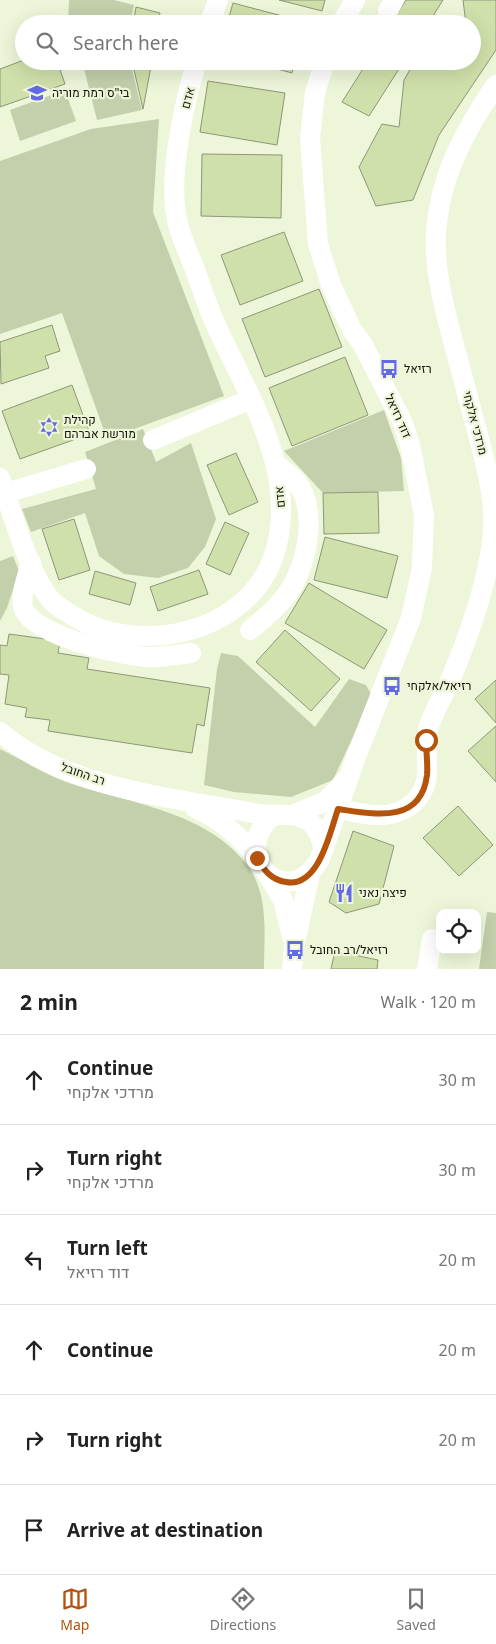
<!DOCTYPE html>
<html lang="en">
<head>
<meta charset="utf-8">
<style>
  :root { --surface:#fff; --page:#f6f6f6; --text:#222; --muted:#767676; --line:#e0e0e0; --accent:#b45309 }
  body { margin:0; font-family:"Noto Sans",Heebo,sans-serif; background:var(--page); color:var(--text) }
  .controls { position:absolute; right:15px; bottom:15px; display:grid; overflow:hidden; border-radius:10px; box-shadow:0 5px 20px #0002 }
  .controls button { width:45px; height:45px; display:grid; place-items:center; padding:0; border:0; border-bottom:1px solid var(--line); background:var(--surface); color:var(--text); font:25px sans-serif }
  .stop { position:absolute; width:15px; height:15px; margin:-11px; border:4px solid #b45309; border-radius:50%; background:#fff }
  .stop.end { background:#b45309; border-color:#fff; box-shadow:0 1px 5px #0008 }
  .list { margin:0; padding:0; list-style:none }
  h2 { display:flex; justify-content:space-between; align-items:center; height:65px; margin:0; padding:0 20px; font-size:21px }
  h2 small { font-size:16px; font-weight:400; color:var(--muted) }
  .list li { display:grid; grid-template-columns:32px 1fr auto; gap:15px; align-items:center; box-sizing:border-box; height:90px; padding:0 20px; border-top:1px solid var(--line) }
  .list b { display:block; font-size:19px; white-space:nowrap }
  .list p { margin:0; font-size:16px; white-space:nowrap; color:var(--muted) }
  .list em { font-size:16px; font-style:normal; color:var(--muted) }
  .icon { flex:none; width:28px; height:28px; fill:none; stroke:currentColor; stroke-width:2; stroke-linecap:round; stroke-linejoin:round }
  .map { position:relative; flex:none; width:496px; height:969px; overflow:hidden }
  .search { position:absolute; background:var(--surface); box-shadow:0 5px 20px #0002; left:15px; right:15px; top:15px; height:55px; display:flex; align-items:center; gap:12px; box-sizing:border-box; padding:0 18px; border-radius:28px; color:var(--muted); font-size:19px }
  .sheet { height:605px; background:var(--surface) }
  nav { display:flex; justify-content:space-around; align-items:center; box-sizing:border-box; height:70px; border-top:1px solid var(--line); background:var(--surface); font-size:14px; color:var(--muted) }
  nav a { display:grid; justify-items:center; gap:2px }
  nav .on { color:var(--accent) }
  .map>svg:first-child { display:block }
</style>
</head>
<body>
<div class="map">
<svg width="496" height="969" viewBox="0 0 496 969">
  <rect width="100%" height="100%" fill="#edf6d8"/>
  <!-- green -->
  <path fill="#c4cfac" d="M69,0H114L134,5L130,24H68Z
    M82,61H130L142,110L97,120Z
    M65,90L76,121L20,141L10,110Z
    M159,119L153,212L224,396L107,439L62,313L0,334V161L91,129Z
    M384,410L401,458L404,491L323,493L284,451Z
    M143,429L156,462L191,443L216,519L205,547L188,568L158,578L124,574L99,556L85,513L31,532L22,509L96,489L85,452Z
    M13,556L19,571L7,608L0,621V561Z
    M221,653L238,656L315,727L349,679L366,685L372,696L333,780L291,797L234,792L204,785L217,669Z
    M0,749C23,760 47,776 72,784C130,803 212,813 250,869C269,898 264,937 264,969H0Z
    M487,912L496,913V969H479Z"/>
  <!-- building -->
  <path fill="#d0e0aa" stroke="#8e967a" d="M279,0H325L322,11Z
    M406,0H443L428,24H391Z
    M463,0H496V50L439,135L413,200L376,206L359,167L382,124L399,127L404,80L415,61H472V24H466Z
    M233,3L305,22V24H227Z
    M136,7L160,13L158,24H133Z
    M24,60L57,61L65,84L0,107V69Z
    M132,61H152L143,109Z
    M248,61H295L292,73Z
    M368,61H404L369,116L342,102Z
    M208,81L285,93L277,145L200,132Z
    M202,154L282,155L281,218L201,216Z
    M284,232L303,281L240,305L221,255Z
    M319,289L342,347L265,377L242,319Z
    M52,325L60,351L45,356L49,368L1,384L0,342Z
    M345,357L368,415L292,446L269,388Z
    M72,385L90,434L20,459L2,411Z
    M236,453L258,502L229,515L207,465Z
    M378,492L379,533L324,534L323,493Z
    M74,519L90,570L59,580L42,529Z
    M225,522L249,533L230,575L206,564Z
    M325,537L398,556L387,598L314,580Z
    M199,570L208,594L158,611L150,587Z
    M95,571L136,583L130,605L89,594Z
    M309,583L387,630L364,669L285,623Z
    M285,630L340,679L311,711L256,662Z
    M9,634L60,641L58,653L89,658L87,669L210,688L204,726L197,724L192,753L48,731L50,720L25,717L27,708L5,704L9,675L0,674V645L7,646Z
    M496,680V723L475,699Z
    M496,726V782L468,751Z
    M458,806L493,845L459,876L423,838Z
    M353,831L394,846L379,904L346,913L329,902Z
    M335,951L378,960L377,969H331Z"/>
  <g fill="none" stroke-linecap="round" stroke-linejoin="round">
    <!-- minor -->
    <path stroke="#fff" stroke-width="20" d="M388,11L394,0
      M209,24L218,0
      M341,24L355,0
      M153,440L251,399
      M0,478C12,511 29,575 51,600C56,606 64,610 70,614C134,657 245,636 273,558C301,479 251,400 219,332C209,311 202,289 194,267C187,250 179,233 176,215C169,172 184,103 197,61
      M6,493L86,469
      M31,562C28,574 20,595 23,607C30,634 113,653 137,656C155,659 174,655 191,653
      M250,630C266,617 284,602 294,583C309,554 318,504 293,478C288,473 281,468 275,464
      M0,732C66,789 176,798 259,814C274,816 290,812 304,819C317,824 320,836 324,849
      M195,808C221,820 239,835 257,858
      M339,809C351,811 363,815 376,815C402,817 426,800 427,773C428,756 424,739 430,723C436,707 445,693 451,678C469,636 491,573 493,529C495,500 487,470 480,442C471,409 462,375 453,341C444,307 434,270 436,234C439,178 465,130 496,85
      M293,815L326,801L346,780
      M273,816C227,852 285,914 319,861L356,757L411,618L422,568L424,515L410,445L403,423L362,343L352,330L331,285L318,244L310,138L315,93L325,61
      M268,875L283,900L292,937
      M292,969L294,947L310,874
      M427,969L432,939"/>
  </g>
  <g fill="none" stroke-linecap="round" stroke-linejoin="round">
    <!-- route -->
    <path stroke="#b45309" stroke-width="6" d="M257,858C264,870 271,880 286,882C319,888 330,832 338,809C373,814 421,825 427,775C428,764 426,751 426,740"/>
  </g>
  <!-- icons -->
  <defs>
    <g id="school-bare" transform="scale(1.5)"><path d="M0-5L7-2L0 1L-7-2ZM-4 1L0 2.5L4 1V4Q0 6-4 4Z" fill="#636ae3" stroke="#edf6d8" stroke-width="2.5" paint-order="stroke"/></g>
    <g id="bus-bare" transform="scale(1.5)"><path d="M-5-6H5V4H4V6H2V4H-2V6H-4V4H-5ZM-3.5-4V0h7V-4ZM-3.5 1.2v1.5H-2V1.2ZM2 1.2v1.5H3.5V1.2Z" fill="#636ae3" stroke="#edf6d8" stroke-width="2.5" paint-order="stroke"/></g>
    <g id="synagogue-bare" transform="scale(1.5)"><path d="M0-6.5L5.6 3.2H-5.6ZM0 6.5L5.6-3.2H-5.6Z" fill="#636ae3" stroke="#edf6d8" stroke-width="2.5" paint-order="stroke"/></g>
    <g id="restaurant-bare" transform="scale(1.5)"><path d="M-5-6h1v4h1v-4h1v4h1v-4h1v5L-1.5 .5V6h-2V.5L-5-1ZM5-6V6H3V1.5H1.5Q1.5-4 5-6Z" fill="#636ae3" stroke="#edf6d8" stroke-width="2.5" paint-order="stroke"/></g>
  </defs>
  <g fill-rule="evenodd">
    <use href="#school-bare" x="37" y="93"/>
    <use href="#bus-bare" x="389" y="369"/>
    <use href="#synagogue-bare" x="49" y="427"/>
    <use href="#bus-bare" x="392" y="686"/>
    <use href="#restaurant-bare" x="344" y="893"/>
    <use href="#bus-bare" x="295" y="950"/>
  </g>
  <g text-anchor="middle" stroke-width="4.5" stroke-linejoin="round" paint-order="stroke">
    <!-- poi labels -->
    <g font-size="12" fill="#101308" stroke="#edf6d8" text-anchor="start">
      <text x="52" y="97">בי"ס רמת מוריה</text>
      <text x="404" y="373">רזיאל</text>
      <text x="64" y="424">קהילת<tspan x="64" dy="14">מורשת אברהם</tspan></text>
      <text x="407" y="690">רזיאל/אלקחי</text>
      <text x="359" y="897">פיצה נאני</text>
      <text x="310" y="954">רזיאל/רב החובל</text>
    </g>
    <!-- street labels -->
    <g font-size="12" fill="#101308" stroke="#edf6d8">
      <text transform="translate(188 98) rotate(-75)" y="4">אדם</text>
      <text transform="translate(398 416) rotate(66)" y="4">דוד רזיאל</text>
      <text transform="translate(475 423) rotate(75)" y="4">מרדכי אלקחי</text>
      <text transform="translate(280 497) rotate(-96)" y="4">אדם</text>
      <text transform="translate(83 774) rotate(19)" y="4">רב החובל</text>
    </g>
  </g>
</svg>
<div class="controls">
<button><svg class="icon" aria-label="locate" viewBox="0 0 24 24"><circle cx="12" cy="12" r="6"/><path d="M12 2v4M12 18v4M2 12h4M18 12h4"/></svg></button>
</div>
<div class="stop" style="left:426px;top:740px"></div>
<div class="stop end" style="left:257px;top:858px"></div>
<div class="search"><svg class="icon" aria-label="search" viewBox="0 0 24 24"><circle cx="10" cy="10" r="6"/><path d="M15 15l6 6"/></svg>Search here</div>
</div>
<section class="sheet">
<h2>2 min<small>Walk · 120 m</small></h2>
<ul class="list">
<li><svg class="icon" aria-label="ahead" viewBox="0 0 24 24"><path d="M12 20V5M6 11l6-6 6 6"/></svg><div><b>Continue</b><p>מרדכי אלקחי</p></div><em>30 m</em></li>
<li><svg class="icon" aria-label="right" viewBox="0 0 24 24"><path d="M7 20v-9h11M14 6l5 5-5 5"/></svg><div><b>Turn right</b><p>מרדכי אלקחי</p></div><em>30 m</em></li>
<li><svg class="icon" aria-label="left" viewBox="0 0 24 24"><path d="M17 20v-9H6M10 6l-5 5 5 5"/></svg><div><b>Turn left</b><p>דוד רזיאל</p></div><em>20 m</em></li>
<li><svg class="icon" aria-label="ahead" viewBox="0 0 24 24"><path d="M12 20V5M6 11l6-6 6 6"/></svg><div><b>Continue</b></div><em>20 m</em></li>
<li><svg class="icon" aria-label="right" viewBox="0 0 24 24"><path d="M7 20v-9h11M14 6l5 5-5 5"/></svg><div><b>Turn right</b></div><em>20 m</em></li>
<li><svg class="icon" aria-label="arrive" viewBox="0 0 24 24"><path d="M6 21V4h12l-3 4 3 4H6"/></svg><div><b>Arrive at destination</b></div></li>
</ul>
</section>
<nav>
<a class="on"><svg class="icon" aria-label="map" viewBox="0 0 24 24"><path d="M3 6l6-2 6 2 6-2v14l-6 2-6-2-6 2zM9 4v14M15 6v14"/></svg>Map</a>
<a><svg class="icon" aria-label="directions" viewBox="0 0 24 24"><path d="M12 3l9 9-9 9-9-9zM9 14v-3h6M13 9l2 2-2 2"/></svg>Directions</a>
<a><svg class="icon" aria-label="saved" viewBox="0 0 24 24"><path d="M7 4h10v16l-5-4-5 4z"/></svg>Saved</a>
</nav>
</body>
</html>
